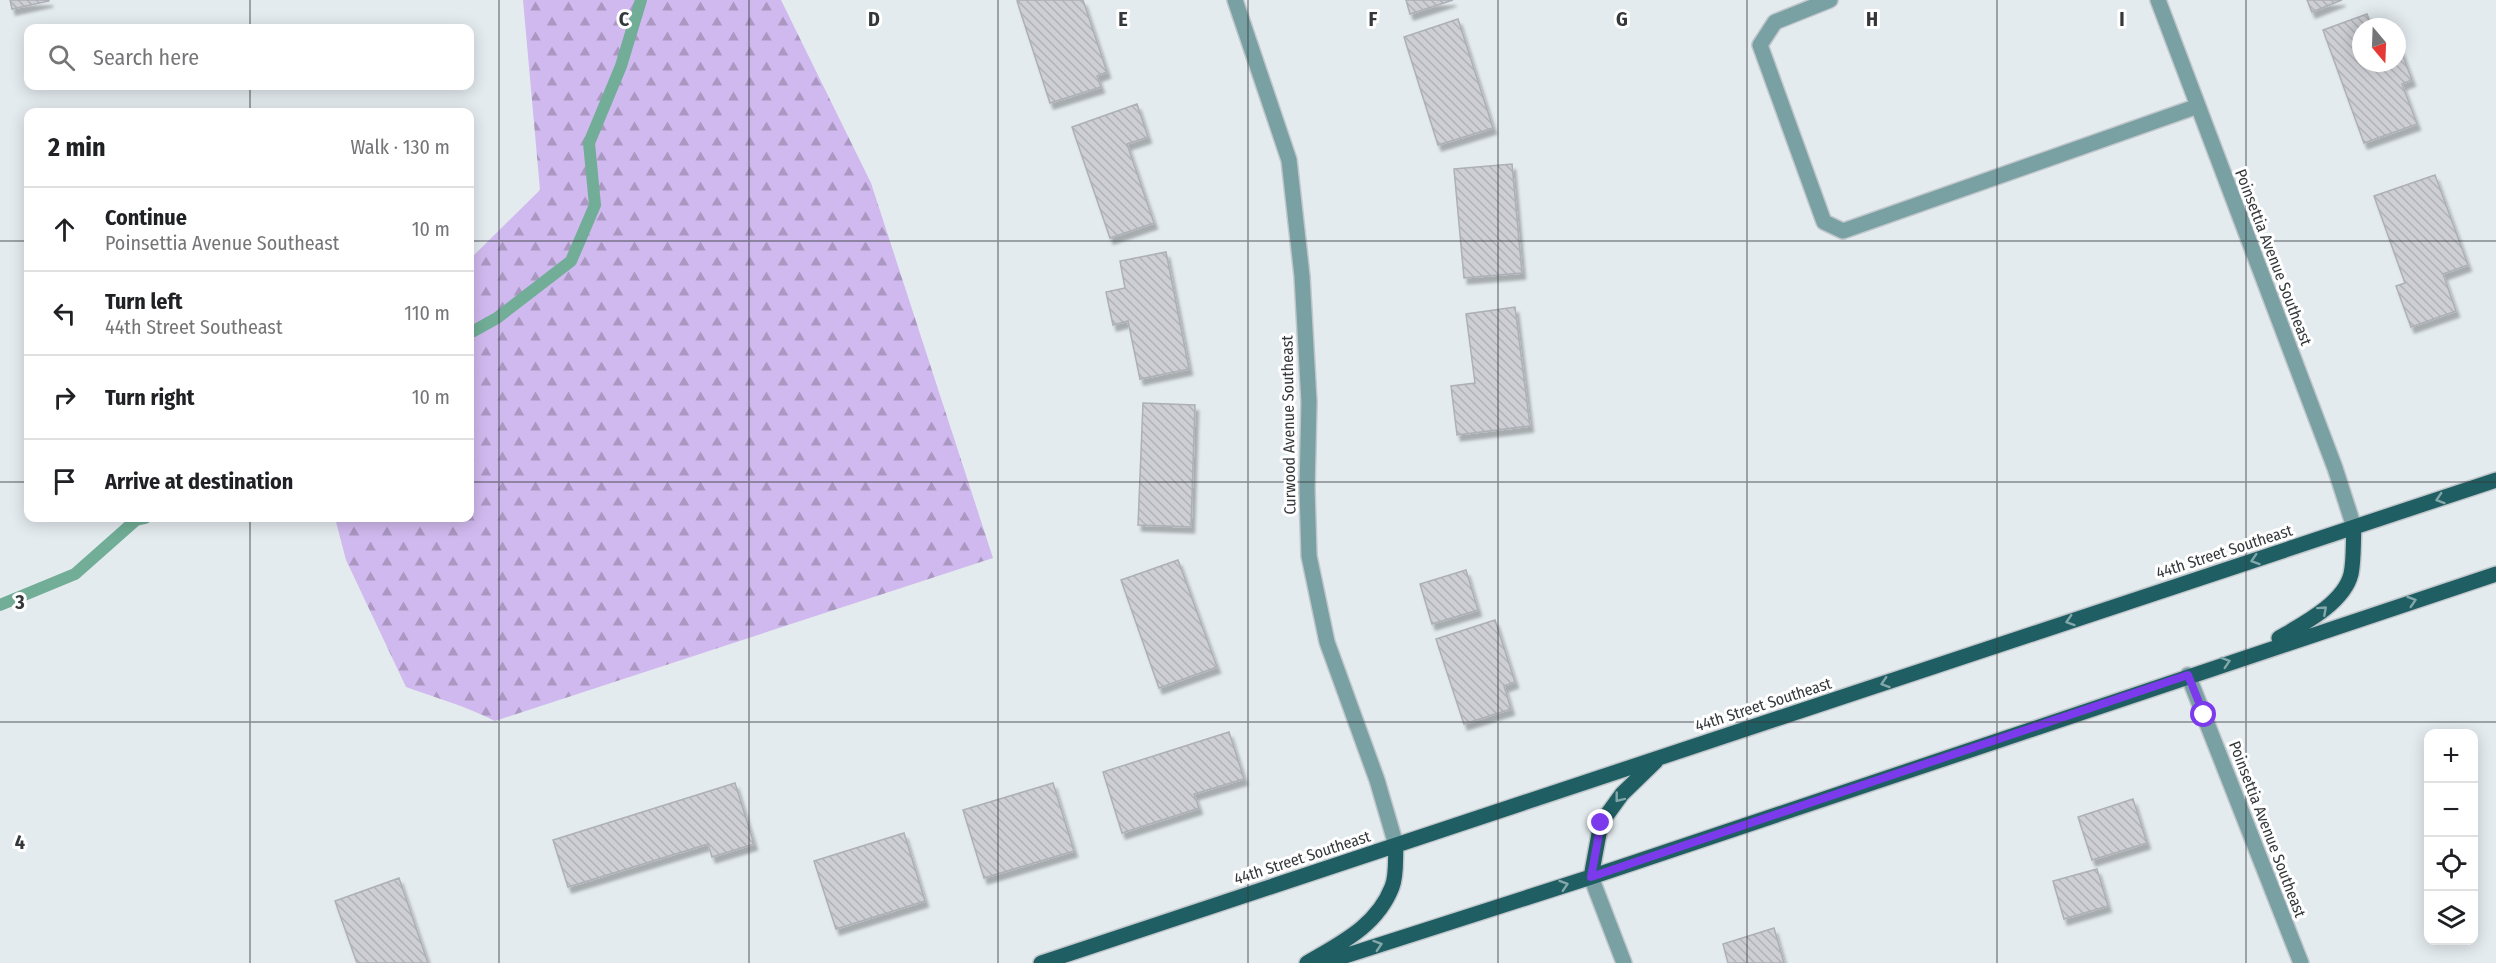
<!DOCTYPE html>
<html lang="en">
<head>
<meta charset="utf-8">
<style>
  :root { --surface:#fff; --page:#f2f2f2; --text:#202124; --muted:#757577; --line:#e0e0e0 }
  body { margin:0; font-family:"Fira Sans Condensed",sans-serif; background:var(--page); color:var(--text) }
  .controls { position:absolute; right:18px; bottom:18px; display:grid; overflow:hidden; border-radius:12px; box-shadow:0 3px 15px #0003 }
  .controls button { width:54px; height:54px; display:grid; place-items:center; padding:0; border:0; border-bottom:2px solid var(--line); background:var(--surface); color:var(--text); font:30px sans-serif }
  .compass { position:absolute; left:2352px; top:18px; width:54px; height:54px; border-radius:50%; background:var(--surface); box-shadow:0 3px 15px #0003; rotate:161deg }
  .stop { position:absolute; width:18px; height:18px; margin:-14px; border:4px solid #7c3aed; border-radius:50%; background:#fff }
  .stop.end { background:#7c3aed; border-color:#fff; box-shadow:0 2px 6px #0008 }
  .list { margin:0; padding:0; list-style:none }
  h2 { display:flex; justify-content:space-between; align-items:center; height:78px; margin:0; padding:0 24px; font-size:26px }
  h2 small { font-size:20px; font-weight:400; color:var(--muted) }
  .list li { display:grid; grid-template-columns:39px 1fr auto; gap:18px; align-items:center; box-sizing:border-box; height:84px; padding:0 24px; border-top:2px solid var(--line) }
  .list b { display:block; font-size:22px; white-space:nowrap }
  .list p { margin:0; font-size:20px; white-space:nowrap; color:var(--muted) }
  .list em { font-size:20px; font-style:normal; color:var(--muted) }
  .icon { flex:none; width:33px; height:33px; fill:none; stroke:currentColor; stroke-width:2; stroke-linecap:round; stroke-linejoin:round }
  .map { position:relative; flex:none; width:2496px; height:963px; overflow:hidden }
  .search { position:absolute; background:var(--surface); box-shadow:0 3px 15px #0003; left:24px; top:24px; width:450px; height:66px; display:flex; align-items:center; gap:15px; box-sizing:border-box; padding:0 21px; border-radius:12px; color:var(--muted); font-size:22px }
  .panel { position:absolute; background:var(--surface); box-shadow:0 3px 15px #0003; left:24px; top:108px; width:450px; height:414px; border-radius:12px }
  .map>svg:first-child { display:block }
</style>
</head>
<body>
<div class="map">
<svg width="2496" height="963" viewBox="0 0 2496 963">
  <defs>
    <pattern id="forest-firs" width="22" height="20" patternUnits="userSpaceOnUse" patternTransform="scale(1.5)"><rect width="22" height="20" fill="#d0b9ee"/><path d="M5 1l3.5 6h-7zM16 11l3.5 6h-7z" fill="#aa97c2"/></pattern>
    <pattern id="building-back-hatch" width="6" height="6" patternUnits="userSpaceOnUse" patternTransform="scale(1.5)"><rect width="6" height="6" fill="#cdcfd5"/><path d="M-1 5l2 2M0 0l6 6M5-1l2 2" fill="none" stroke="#b1b2b8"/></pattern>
    <filter id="shadow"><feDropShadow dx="3.5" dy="6" stdDeviation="1.5" flood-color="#0004"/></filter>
  </defs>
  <rect width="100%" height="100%" fill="#e4ebef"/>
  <!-- forest -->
  <path fill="url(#forest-firs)" d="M523,0H781L871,183L993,558L495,721C466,706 436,698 406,687L346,560L335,518H470V259L540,190Z"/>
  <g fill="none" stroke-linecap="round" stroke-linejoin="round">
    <!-- stream -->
    <path stroke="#71ad97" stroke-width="12" d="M470,333L497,318L571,261L595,205L589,143L621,66L641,0
      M0,605L75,574L136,520L145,518"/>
  </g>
  <!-- building -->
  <path fill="url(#building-back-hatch)" stroke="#adb0b6" stroke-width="1.5" filter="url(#shadow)" d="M10,0H49V1L12,9Z
    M1020,0H1083L1107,72L1097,76L1101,87L1050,103L1017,1Z
    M1406,0H1453L1410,14Z
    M2307,0H2342L2312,12Z
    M2367,14L2372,27H2361V63H2397V40L2412,80L2402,84L2417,124L2364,143L2323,30Z
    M1458,19L1493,128L1438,145L1404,37Z
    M1137,104L1148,137L1127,144L1154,223L1110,238L1072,127Z
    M1512,164L1522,273L1464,278L1454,169Z
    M2435,175L2468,265L2443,274L2456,311L2411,327L2396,286L2405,283L2374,196Z
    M1166,252L1189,369L1140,379L1128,321L1113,325L1106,292L1125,288L1120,261Z
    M1515,307L1530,426L1457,435L1451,386L1475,383L1466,314Z
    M1143,403L1195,405L1191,527L1138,525Z
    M1178,560L1217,667L1159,688L1121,580Z
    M1466,570L1478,610L1432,624L1420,584Z
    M1495,620L1515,682L1504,686L1511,709L1464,724L1436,639Z
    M1229,732L1244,779L1194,794L1199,808L1122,833L1103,772Z
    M735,783L754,844L712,857L708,844L568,887L553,840Z
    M1053,783L1074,851L984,878L963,810Z
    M2133,799L2147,843L2092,860L2078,817Z
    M904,833L925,901L836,929L814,861Z
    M2097,869L2108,906L2064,919L2053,881Z
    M399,878L428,963H357L335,901Z
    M1774,928L1784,963H1728L1723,944Z"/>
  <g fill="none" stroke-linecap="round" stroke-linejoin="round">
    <!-- minor casing -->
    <g stroke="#c1c7cb" stroke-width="18">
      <path id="minor" d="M1235,0L1289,160L1302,276L1309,402L1307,489L1309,556L1327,642L1377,780L1396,845
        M1830,0L1775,22L1760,45L1824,222L1843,231L2198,106
        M2158,0L2335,468L2354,527
        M2188,675L2301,963
        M1591,877L1624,963"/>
    </g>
    <!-- major casing -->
    <g stroke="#c1c7cb" stroke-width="18">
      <path id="major" d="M2279,638C2303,624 2344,603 2351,574C2354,560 2353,542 2354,527
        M1591,877L1601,823L1622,794L1656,761
        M1041,963L2496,480
        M1307,963C1341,943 1377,926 1392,887C1397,875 1395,857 1396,845
        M1323,963L1591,877L2496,574"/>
    </g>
    <!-- minor -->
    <use href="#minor" stroke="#79a0a3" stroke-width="15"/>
    <!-- major -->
    <use href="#major" stroke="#1f5f64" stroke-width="15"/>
  </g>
  <!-- one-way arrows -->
  <defs><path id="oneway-chevron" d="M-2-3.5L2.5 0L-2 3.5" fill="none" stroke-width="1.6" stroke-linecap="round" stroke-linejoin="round" transform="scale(1.5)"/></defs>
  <g stroke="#84a7aa">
    <use href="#oneway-chevron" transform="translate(2440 499) rotate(162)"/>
    <use href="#oneway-chevron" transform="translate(2255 560) rotate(162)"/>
    <use href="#oneway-chevron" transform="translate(2412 601) rotate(-18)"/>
    <use href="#oneway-chevron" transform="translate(2323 610) rotate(-42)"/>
    <use href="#oneway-chevron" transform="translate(2070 621) rotate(162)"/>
    <use href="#oneway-chevron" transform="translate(2226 662) rotate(-18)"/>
    <use href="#oneway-chevron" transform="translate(1885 683) rotate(162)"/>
    <use href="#oneway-chevron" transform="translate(1619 798) rotate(128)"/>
    <use href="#oneway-chevron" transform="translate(1564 885) rotate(-18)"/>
    <use href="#oneway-chevron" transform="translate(1378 945) rotate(-18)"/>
  </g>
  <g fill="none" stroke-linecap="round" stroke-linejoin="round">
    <!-- route -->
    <path stroke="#7c3aed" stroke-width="8" d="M1601,823L1591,877L2188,675L2204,715"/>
  </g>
  <!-- grid -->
  <path fill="none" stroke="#35383a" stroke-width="1.5" stroke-opacity="0.55" d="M250,0V28M499,0V963M749,0V963M998,0V963M1248,0V963M1498,0V963M1747,0V963M1997,0V963M2246,0V963M250,86V112M0,241H28M470,241H2496M0,482H28M470,482H2496M250,518V963M0,722H2496"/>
  <g text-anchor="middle" stroke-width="6" stroke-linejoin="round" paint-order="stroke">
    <!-- street labels -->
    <g font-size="16" fill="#35383a" stroke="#fff">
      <text transform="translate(2274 257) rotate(69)" y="6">Poinsettia Avenue Southeast</text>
      <text transform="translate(1288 425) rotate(-91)" y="6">Curwood Avenue Southeast</text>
      <text transform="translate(2224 551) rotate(-18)" y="6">44th Street Southeast</text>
      <text transform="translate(1763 704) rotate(-18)" y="6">44th Street Southeast</text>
      <text transform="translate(2268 829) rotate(69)" y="6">Poinsettia Avenue Southeast</text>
      <text transform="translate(1302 857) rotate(-18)" y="6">44th Street Southeast</text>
    </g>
  </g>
  <g font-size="20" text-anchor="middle" font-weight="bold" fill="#35383a" stroke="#fff" stroke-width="6" stroke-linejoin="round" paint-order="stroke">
    <text x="624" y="26">C</text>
    <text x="874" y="26">D</text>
    <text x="1123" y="26">E</text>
    <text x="1373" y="26">F</text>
    <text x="1622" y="26">G</text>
    <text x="1872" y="26">H</text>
    <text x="2122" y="26">I</text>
    <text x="20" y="609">3</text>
    <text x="20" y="849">4</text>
  </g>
</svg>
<div class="controls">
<button>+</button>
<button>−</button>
<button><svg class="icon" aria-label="locate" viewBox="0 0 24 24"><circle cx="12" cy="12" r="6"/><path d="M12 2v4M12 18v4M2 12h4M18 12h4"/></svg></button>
<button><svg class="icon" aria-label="layers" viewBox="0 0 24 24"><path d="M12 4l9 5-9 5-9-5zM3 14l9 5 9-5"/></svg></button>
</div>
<svg class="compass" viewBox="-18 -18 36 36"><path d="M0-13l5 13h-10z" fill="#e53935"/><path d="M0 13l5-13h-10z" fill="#757577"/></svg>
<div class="stop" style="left:2204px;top:715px"></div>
<div class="stop end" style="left:1601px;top:823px"></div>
<div class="search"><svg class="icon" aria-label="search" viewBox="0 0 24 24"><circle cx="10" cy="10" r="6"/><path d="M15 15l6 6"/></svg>Search here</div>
<section class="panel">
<h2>2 min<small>Walk · 130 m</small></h2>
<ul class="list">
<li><svg class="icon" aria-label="ahead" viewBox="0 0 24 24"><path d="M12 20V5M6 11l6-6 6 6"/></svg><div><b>Continue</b><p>Poinsettia Avenue Southeast</p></div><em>10 m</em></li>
<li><svg class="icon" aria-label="left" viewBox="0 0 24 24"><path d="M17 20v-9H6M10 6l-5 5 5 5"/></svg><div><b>Turn left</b><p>44th Street Southeast</p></div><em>110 m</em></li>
<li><svg class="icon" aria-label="right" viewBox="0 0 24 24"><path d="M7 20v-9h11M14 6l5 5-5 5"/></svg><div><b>Turn right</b></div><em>10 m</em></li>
<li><svg class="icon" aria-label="arrive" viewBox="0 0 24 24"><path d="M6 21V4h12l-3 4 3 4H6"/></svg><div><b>Arrive at destination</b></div></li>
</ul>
</section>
</div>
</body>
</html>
